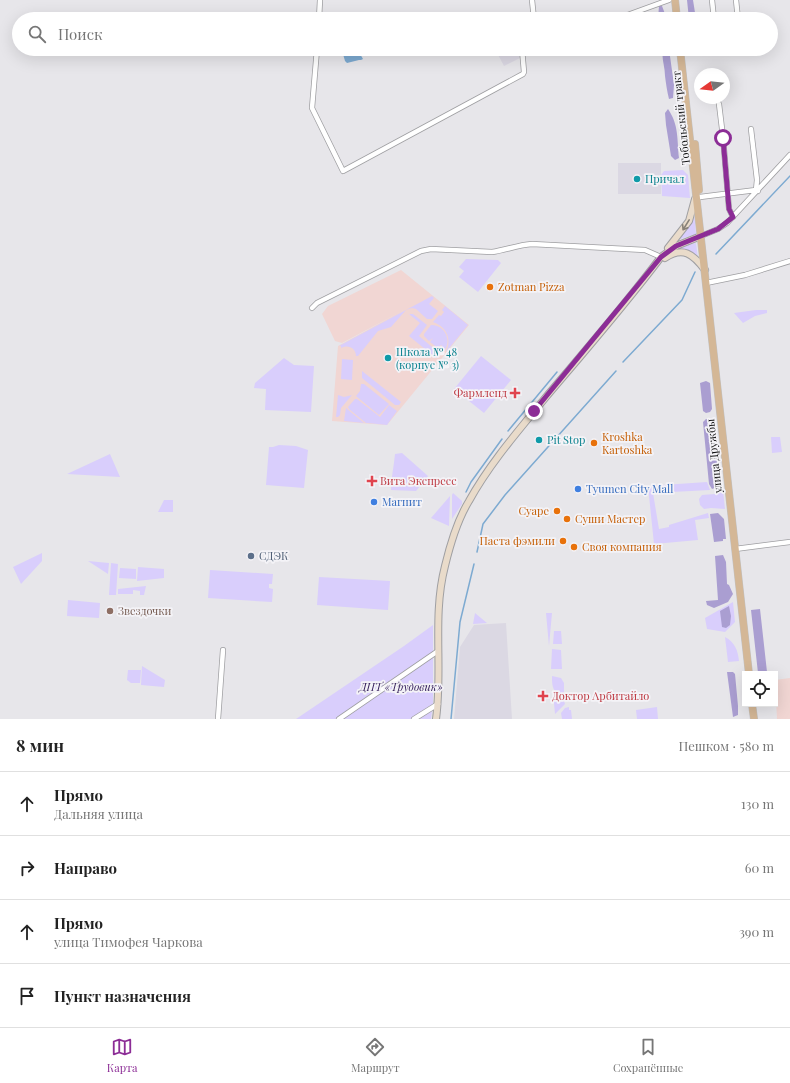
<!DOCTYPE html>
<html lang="ru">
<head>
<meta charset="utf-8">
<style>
  :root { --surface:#fff; --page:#f6f6f6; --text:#222; --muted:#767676; --line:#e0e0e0; --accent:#8c2d96 }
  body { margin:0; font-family:"Playfair Display",serif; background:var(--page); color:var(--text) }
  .controls { position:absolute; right:12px; bottom:12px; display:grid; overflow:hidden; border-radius:0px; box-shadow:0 4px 16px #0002 }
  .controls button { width:36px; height:36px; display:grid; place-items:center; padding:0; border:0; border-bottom:1px solid var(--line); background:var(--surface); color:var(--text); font:20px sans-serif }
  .compass { position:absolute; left:694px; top:68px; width:36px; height:36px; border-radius:50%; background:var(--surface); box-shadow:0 4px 16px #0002; rotate:255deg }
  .stop { position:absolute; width:12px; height:12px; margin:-9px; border:3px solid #8c2d96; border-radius:50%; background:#fff }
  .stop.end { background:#8c2d96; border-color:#fff; box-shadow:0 1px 4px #0008 }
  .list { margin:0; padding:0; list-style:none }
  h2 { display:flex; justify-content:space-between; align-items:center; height:52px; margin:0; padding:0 16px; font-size:17px }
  h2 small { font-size:13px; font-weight:400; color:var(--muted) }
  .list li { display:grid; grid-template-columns:26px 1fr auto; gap:12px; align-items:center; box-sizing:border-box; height:64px; padding:0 16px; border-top:1px solid var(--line) }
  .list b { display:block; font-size:15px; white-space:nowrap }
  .list p { margin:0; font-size:13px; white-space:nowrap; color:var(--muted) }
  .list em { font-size:13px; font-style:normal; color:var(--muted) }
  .icon { flex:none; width:22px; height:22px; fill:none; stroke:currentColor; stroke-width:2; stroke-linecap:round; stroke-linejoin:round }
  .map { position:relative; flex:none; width:790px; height:719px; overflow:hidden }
  .search { position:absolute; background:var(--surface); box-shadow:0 4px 16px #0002; left:12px; right:12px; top:12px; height:44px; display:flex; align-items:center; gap:10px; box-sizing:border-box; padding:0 14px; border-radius:22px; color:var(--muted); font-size:15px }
  .sheet { height:308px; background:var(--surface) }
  nav { display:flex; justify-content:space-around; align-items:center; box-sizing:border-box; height:56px; border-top:1px solid var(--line); background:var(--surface); font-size:11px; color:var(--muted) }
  nav a { display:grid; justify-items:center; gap:2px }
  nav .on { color:var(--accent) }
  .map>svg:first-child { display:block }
</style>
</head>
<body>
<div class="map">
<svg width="790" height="719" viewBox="0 0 790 719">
  <rect width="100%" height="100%" fill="#e7e6ea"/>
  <!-- built -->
  <path fill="#dbd8e3" d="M495,49H519L520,58L504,66Z
    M618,163H661V194H618Z
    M506,623L512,719H454L460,647L474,625Z"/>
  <!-- education -->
  <path fill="#f1d6d3" d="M401,270L469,325L387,425L332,421L338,346L404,310L342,343L335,341L322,314L328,306Z
    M790,678V719H777L775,680Z"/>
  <!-- green -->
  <path fill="#d9cefc" d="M683,170L688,175L690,198L662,196L661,175L664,171Z
    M694,213L696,234L678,240L691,223Z
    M696,243L698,258L671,253L687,245Z
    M466,259L498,260L501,263L478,292L459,277L464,271L459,267Z
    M432,296L434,298L429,304L438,311L432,319H427L416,309L412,308L406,310L391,327L378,331L358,356H356C356,348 348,344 341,348V346H339Z
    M445,306L468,325L446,352C452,339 447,327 433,322L439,315L441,316L444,312L442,310Z
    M756,310H767V313L755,316L743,323L734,313Z
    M409,314H413L427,325L419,336L438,352L439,355L436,358L409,336L420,323Z
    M431,325C445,325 453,341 443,352L439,349L442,345H441L438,348L430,342L433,338L429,341L424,336V334Z
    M481,356L511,380L484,413L454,389Z
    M284,358L294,365L314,366L311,412L265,410L266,389L254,388L255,383Z
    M342,359L353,360L352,380L341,379Z
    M362,371L401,402L399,405H395L362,378Z
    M361,384H364L389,404L379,415L356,396L360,391Z
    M338,395L344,397L352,395L341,408L340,415L338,417H336Z
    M355,399H357L380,417L389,405L397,411L387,425L368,423L373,417L368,423H366L349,409L348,407Z
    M346,408L364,423L344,421Z
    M771,437H780L782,452L772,453Z
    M279,445L296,446L308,450L304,488L266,485L269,447H273Z
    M402,453L428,476L416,491L391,490C391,478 394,466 395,454Z
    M110,454L120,477L67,474Z
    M707,482L710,490L653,493L659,529L669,527V525L708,513L709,518L695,520L698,540L654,544L648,486Z
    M723,490L725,509L711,508L704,509L700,505L699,499L702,495L715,494Z
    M453,493L462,501V504L452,519V495Z
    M450,496L449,526L431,518Z
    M164,500H173V512H158Z
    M42,553V561L21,584L13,567Z
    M88,561L109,563L108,574Z
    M111,563L118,564L116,595H109Z
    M138,567L164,569V578L137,581Z
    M120,568L136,569V579L119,578Z
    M210,570L273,574L272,584H269V588L273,589L272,602L208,598Z
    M319,577L390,581L388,610L317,605Z
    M146,586L144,595H140V591L133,590V594H118V589Z
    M68,600L100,603L99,618L67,616Z
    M733,602L735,622L725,632L707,629L705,618Z
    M475,613L487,623L473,624Z
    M546,613H552L549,646Z
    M433,625V703L431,719H296L404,646Z
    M554,631H561L562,644H553Z
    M725,637C735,642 738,651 739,661L728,662Z
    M552,649L561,650L562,669H551Z
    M142,666L165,680L164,687L141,685Z
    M128,670H141L140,683H131L127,680Z
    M552,676L561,678L564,683V692L559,695C552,690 552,684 552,676Z
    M553,692L564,701L565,704L555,714Z
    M569,707V710H571L572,719H562L561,713L565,708Z
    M657,707L658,719H637L636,710Z"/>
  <!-- forest -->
  <path fill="#aa9ed1" d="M687,0H693L696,19H689Z
    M659,6H662L667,19H658Z
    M663,49H669L674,85L673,98L669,99C667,91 666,84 665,76C665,66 661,58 663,49Z
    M668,109C679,125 677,139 679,158L675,160L671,156L666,125L665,113Z
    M706,381L710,383L712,409L710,412L706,413L703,411L700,383Z
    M706,419H710L713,423L720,479C719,485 718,487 712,489L709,484L703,422Z
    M718,513L724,519L726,539H723V541L714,542L710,514Z
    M723,555L726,562L727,584L729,585L733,594L728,602L714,608L707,605L706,601L718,600L715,556Z
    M729,606L731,616L730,625L726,628L722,627L720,611Z
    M760,609L767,672L758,673L751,610Z
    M727,672H733L735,674L738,706V715L733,717Z"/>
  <!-- water -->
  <path fill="#7daad1" d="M346,50C353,50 361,53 363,59L361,60H359L347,63L345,61L343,54Z"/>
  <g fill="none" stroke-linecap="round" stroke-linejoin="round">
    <!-- stream -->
    <path stroke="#7daad1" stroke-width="1.5" d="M716,254L790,176
      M623,362L682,300L695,272
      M508,431L557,372
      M466,492L471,482L502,439
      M477,552L483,524L505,495L616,371
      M451,719L460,622L474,564"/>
    <!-- street casing -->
    <g stroke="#9f9fa2" stroke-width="6">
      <path id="street" d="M532,0L534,19
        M712,0L714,19
        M736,0L738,19
        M319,19L320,0
        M565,19L622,17L669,0
        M317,49L312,108L343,171L523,74L524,72L522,49
        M719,104L723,137L729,209L733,217
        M751,129L757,180L756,190L758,191
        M700,197L756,190
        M701,236L718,229L727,223L790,155
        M706,283L745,275L790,261
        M312,308L317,303L421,251L431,249L492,252C506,250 518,245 532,244L645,250L661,257
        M735,549L790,542
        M218,719L223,650
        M339,719L438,651
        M414,719L438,704"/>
    </g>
    <!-- secondary casing -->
    <g stroke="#9f9fa2" stroke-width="8">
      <path id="secondary" d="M668,248L689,221L695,199
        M665,258C683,246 693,254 705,270
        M436,719C443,668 432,616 445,566C450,545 458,519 469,501C490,463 519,430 546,397C585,351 625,305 661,257L676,246L701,236"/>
    </g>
    <!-- primary casing -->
    <g stroke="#c1c1c2" stroke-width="8">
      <path id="primary" d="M675,0L677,19
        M680,49L749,674
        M695,144L699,190
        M752,704L754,719"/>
    </g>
    <!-- street -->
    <use href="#street" stroke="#fff" stroke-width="4.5"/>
    <!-- secondary -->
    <use href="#secondary" stroke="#e9dbca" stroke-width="6"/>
    <!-- primary -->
    <use href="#primary" stroke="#d4b796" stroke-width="7"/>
  </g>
  <!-- one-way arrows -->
  <defs><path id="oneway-shaft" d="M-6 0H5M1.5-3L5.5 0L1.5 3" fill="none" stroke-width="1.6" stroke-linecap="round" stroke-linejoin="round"/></defs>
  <use stroke="#888178" href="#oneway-shaft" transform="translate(686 225) rotate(122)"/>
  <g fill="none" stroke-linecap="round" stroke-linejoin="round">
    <!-- route -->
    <path stroke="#8c2d96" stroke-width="5" d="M534,411L661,257L676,246L718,229L733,217L729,209L723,138"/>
  </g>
  <!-- markers -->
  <g fill="#0f9aa8" stroke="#f4f3f7" stroke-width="1.5">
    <circle cx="637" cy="179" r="4"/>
    <circle cx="388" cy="358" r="4"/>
    <circle cx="539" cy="440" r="4"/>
  </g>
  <g fill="#e8710a" stroke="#f4f3f7" stroke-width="1.5">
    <circle cx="490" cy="287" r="4"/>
    <circle cx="594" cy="443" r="4"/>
    <circle cx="557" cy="511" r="4"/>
    <circle cx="567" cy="519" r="4"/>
    <circle cx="563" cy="541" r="4"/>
    <circle cx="574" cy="547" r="4"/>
  </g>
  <g fill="#e0444e" stroke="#f4f3f7" stroke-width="1.5">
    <path d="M513 387h4v4h4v4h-4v4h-4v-4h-4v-4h4z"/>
    <path d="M370 475h4v4h4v4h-4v4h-4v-4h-4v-4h4z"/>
    <path d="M541 690h4v4h4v4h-4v4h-4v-4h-4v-4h4z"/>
  </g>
  <g fill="#3f7fe0" stroke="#f4f3f7" stroke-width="1.5">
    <circle cx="578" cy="489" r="4"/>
    <circle cx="374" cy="502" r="4"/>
  </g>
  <circle fill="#5c6f8a" stroke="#f4f3f7" stroke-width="1.5" cx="251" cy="556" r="4"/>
  <circle fill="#8d6e63" stroke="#f4f3f7" stroke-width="1.5" cx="110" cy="611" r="4"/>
  <g text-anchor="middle" stroke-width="3.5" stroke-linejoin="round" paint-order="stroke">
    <!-- street labels -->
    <g font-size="11" fill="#121213" stroke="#f4f3f7">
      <text transform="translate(681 118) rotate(-96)" y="4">Тобольский тракт</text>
      <text transform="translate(714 456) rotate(-96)" y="4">улица Дружбы</text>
    </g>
    <!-- culture labels -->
    <g font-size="11" fill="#0d838f" stroke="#f4f3f7" text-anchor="start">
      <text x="645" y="183">Причал</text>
      <text x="396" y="356">Школа № 48<tspan x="396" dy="13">(корпус № 3)</tspan></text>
      <text x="547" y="444">Pit Stop</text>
    </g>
    <!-- food labels -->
    <g font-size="11" fill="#c56008" stroke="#f4f3f7" text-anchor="start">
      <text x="498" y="291">Zotman Pizza</text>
      <text x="602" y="441">Kroshka<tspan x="602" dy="13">Kartoshka</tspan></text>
      <text x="549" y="515" text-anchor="end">Суаре</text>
      <text x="575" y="523">Суши Мастер</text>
      <text x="555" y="545" text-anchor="end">Паста фэмили</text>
      <text x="582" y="551">Своя компания</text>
    </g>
    <!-- health labels -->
    <g font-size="11" fill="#be3a42" stroke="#f4f3f7" text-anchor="start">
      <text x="507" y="397" text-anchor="end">Фармленд</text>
      <text x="380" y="485">Вита Экспресс</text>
      <text x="552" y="700">Доктор Арбитайло</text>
    </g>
    <!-- shop labels -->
    <g font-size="11" fill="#366cbe" stroke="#f4f3f7" text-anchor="start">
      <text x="586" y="493">Tyumen City Mall</text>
      <text x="382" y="506">Магнит</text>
    </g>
    <!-- service labels -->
    <g font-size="11" fill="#4e5e75" stroke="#f4f3f7" text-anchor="start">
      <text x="259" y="560">СДЭК</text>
    </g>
    <!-- education labels -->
    <g font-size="11" fill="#785e54" stroke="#f4f3f7" text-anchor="start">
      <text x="118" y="615">Звездочки</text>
    </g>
    <!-- park labels -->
    <g font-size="11" font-style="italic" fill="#341e5b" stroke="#f4f3f7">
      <text x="401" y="691">ДНТ «Трудовик»</text>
    </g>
  </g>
</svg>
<div class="controls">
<button><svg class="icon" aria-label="locate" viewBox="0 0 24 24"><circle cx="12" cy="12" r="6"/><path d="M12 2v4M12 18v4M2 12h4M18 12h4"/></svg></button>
</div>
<svg class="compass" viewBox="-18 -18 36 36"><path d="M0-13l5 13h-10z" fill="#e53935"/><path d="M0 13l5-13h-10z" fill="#767676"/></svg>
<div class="stop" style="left:723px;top:138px"></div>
<div class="stop end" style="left:534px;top:411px"></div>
<div class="search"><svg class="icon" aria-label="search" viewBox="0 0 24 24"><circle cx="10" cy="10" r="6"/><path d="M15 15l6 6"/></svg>Поиск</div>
</div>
<section class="sheet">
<h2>8 мин<small>Пешком · 580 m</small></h2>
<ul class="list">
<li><svg class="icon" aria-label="ahead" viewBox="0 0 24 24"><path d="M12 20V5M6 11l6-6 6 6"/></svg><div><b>Прямо</b><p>Дальняя улица</p></div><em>130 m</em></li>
<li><svg class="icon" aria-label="right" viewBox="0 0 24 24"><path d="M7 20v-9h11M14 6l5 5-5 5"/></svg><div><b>Направо</b></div><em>60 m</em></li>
<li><svg class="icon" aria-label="ahead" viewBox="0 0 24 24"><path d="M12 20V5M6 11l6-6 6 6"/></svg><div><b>Прямо</b><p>улица Тимофея Чаркова</p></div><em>390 m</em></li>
<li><svg class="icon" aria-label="arrive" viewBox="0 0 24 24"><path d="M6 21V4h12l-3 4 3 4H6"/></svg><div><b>Пункт назначения</b></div></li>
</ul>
</section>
<nav>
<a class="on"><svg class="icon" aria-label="map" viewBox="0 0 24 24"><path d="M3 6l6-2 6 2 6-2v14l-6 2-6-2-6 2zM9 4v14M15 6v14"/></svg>Карта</a>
<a><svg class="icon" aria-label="directions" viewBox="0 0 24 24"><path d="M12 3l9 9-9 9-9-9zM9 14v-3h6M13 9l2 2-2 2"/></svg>Маршрут</a>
<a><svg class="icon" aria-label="saved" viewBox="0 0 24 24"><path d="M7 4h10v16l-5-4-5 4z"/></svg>Сохранённые</a>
</nav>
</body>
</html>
